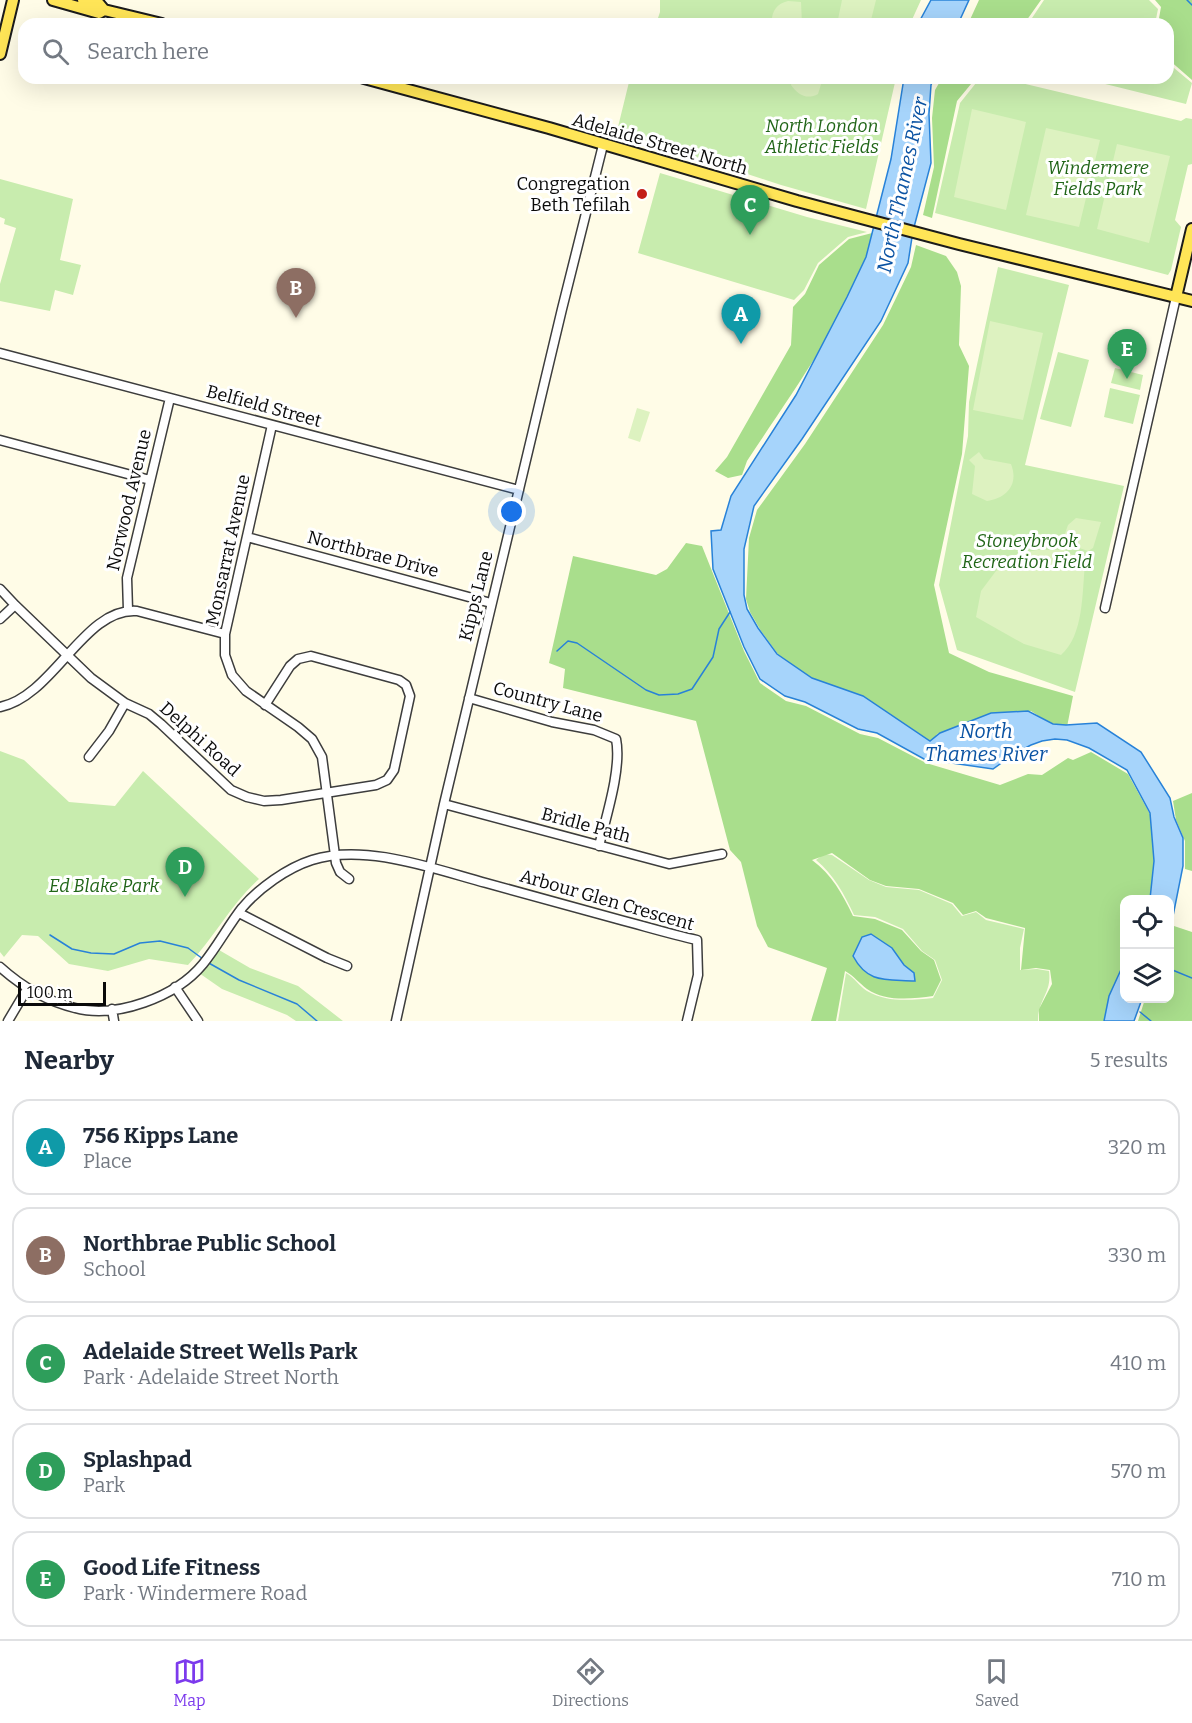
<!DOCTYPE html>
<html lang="en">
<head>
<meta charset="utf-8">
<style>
  :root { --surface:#fff; --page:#f2f2f3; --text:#1f2937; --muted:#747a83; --line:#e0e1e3; --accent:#7c3aed }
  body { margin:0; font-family:Bitter,serif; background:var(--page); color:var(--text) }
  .controls { position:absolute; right:18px; bottom:18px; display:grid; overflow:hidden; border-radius:12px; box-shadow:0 6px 24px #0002 }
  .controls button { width:54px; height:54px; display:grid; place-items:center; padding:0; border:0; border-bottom:2px solid var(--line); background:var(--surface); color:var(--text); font:30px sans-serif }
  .scale { position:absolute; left:18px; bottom:15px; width:88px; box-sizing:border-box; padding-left:6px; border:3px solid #0a0a0a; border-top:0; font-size:16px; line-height:21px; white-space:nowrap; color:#0a0a0a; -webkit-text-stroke:4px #fff; paint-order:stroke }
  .you { position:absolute; left:512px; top:512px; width:21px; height:21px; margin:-15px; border:4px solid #fff; border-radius:50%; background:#1a73e8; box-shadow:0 0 0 9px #1a73e833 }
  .badge { display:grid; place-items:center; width:39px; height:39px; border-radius:50%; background:var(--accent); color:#fff; font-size:20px; font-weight:700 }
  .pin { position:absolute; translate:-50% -50px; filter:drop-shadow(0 2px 3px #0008) }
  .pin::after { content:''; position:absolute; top:32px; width:21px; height:18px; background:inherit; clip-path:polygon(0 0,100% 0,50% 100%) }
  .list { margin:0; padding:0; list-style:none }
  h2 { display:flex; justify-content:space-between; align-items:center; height:78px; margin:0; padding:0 24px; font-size:26px }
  h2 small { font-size:20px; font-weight:400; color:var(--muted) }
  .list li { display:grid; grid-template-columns:39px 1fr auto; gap:18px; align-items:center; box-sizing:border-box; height:96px; margin:0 12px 12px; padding:0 12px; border:2px solid var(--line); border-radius:18px }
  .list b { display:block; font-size:22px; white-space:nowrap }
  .list p { margin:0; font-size:20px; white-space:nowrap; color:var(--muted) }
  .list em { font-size:20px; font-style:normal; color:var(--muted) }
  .icon { flex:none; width:33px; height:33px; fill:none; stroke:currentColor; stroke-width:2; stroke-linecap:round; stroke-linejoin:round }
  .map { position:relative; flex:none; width:1192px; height:1021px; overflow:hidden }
  .search { position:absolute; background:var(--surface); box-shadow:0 6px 24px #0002; left:18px; right:18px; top:18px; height:66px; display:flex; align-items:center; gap:15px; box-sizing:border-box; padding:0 21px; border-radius:18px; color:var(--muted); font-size:22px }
  .sheet { height:618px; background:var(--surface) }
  nav { display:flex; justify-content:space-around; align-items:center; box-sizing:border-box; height:84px; border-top:2px solid var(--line); background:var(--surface); font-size:16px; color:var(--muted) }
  nav a { display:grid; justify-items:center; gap:3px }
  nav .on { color:var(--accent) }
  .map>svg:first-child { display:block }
</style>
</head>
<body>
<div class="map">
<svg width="1192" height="1021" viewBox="0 0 1192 1021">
  <rect width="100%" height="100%" fill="#fffce7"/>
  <!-- green -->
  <path fill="#c8ecae" d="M660,0H921L910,24H656L660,12Z
    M1044,0H1149L1158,9L1155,24H1028Z
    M1168,63L1192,83L1186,104L1081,78H1168Z
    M630,78H896L866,209L781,185L617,131Z
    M980,78H1000L1181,121L1186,118L1192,119V164L1188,165L1175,220L1181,227L1171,270L1168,275L935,213L960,103Z
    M660,173L807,217L867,232L848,237L818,263L804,290L794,300L638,253Z
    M0,179L73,199L60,260L81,265L73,295L55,290L50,311L0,301V284L16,228L4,224L5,219L0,217Z
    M998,267L1069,285L1025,465L1124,486L1075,692L957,650L939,585L968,436L969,402Z
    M1058,352L1089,360L1071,427L1040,419Z
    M1115,368L1143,375L1140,390L1111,383Z
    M1110,388L1140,395L1133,424L1104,417Z
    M0,751L24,760L69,802L115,806L143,771L259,879C231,904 214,938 188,965L149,959L108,971L69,964L38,936L22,935L4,957L0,952Z
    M824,854L832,855L869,880L886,887L919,890L952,904L962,916L976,912L986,920L1024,929L1020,948V970L1037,969L1049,971C1052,993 1038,999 1038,1021H838L846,973C855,978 859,986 867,991C887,1003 912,1000 933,998L942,980L935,960L922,951L903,929L875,917L854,915C844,894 834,875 816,860Z
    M219,950L250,968L298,986L343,1021H296L287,1015L222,989L199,973Z"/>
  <!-- forest -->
  <path fill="#a9de8c" d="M979,0H1041L1024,24H968Z
    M1155,0H1192V80L1168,59V24H1158L1161,7Z
    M942,78H976L957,101L932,218L923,215L934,167L932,118L935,90Z
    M876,232C851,313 793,391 747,461L742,475L728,478L715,471L727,457L791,345L793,307L805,294L819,265L849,239Z
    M916,245L946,256L957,272L961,286L959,345L969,366L962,454L934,585L949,653L989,672L1073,696L1067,727L1054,726L1031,711L993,713L937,734L933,744L814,680L780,657L761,631L750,612L746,599L749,538L757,510L805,444L883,325L911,267Z
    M686,543L702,546L744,651L760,683L786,701L806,706L860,734L878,738L926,763L1000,785L1028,774L1042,775L1068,758L1073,760L1091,752L1128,774L1151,816L1156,864L1152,899L1124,900V967L1105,1021H1039V1009L1052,984L1050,970L1036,968L1021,970L1025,928L986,918L976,911L963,915L953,903L919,889L886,886L870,880L832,853L812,860C832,875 842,893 853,916L875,919L902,930L921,951L934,960L941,980L933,996C912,999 885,1002 867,989C859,983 854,976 845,971L836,1021H811L827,968L768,947L757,926L741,862L730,850L696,721L563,688L565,669L549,663L573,556L656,575L667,569Z
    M1192,793V871L1185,869V841L1176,820L1173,801Z
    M1174,926L1192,932V1021H1138L1145,999H1170V942Z"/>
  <!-- pitch -->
  <path fill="#ddf2c0" d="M842,0H876L870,24H837Z
    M788,1L801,2L802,24H772C771,12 776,4 788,1Z
    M792,78H823L818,94C807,100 798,95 791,85Z
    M972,109L1026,122L1006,210L954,197Z
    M1046,128L1100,140L1079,227L1026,215Z
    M1117,144L1170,156L1149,243L1097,229Z
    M990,321L1043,333L1023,420L973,410Z
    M637,408L650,412L640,442L628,438Z
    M979,452L984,459L1011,464C1019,484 1007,498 987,501L972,494L975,466L969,460Z
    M1076,518L1101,522L1093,548L1088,551L1062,542L1068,525Z
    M1037,550H1065L1085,564C1082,593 1084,635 1061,655L1024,644L976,617L981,591L999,567L1017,554Z"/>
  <!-- water -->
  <path fill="#a6d4fb" stroke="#2882d8" stroke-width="1.5" d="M931,0H969L958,24H918Z
    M904,78H934L931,85L929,114L931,163L913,231L908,263L881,321L802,439L754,506L744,549V595L747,609L758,628L777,654L812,678L863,696L930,741L940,733L991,713L1028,711L1053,724L1066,725L1097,723L1141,752L1170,798L1174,817L1183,838V866L1170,931V900L1150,899L1154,861L1150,813L1127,770L1089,748L1067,740L1055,739L1042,741L1031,745L1014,754L993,769L924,759L877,733L858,729L805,702L785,696L760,679L744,647L713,569L711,531L721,530L731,496L796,395L847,297L866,257L891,159Z
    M871,934L892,948L904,965L914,973L915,981C886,979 868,984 853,956L862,937Z
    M1124,963V999H1142L1134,1021H1104L1109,996Z"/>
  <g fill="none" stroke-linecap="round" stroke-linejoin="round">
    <!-- stream -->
    <path stroke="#2882d8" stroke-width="1.5" d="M1187,0L1192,5
      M557,651L568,641L577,643L646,690L659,695L678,694L692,689L713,657L719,629L730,612
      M50,935L72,949L91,953L114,954L140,943L160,941L188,948L203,959
      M207,962L239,980L297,1004L317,1021
      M1170,969L1192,978
      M1140,1012L1151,1021"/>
    <!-- minor casing -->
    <g stroke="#3d3d3d" stroke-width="11">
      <path id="minor" d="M0,353L519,490
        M272,425L225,634V655L232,675L246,691L298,727L312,739L322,757L336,863L340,872L349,879
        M0,440L150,480
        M247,537L491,603
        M0,589L15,605
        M1105,608L1176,297
        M128,610L127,578L170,398
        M0,619L15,605L91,678L125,703L149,714L161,724L231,790L247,797L264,801L281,800L376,785L387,780L394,770L410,696L406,685L399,680L311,656L298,659L290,666L265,705
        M469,698L552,722L594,730L616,739C622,768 606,817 599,846
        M0,707C54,696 84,607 137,611L225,634
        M89,757L109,731L125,703
        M444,804L669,864L722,854
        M239,913L327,958L347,966
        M0,967C22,987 46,1001 75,1008C116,1019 176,997 203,964C217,947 228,926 242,908C259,888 287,868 312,860C365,843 434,869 486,883C530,895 574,907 617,919C644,926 670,934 697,940L698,975L687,1021
        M175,987L198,1021
        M112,1009L114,1021
        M8,1021L27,989
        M396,1021L444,804L562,309L603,145"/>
    </g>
    <!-- major casing -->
    <g stroke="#1b1b1b" stroke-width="14">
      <path id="major" d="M53,0L99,13L104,10
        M83,0L99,4L104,10L162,24
        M0,54L13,0
        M364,78L549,128L797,201L959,244L1192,301
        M1176,297L1192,229"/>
    </g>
    <!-- minor -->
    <use href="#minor" stroke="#fff" stroke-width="8"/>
    <!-- major -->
    <use href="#major" stroke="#ffe557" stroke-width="10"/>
  </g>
  <!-- markers -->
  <circle fill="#c31f18" stroke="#fff" stroke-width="2" cx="642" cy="194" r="6"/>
  <g text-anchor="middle" stroke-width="6" stroke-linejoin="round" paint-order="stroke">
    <!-- park labels -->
    <g font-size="18" font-style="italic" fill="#206517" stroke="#fff">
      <text x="822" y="132">North London<tspan x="822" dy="21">Athletic Fields</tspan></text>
      <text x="1098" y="174">Windermere<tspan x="1098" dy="21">Fields Park</tspan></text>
      <text x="1027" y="547">Stoneybrook<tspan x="1027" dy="21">Recreation Field</tspan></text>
      <text x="104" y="892">Ed Blake Park</text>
    </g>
    <!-- street labels -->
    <g font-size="18" fill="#0a0a0a" stroke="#fff">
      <text transform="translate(660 144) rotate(16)" y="6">Adelaide Street North</text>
      <text transform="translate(264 406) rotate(15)" y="6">Belfield Street</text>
      <text transform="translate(129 500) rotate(-77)" y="6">Norwood Avenue</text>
      <text transform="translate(228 550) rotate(-78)" y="6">Monsarrat Avenue</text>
      <text transform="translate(373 554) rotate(15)" y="6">Northbrae Drive</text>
      <text transform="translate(476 596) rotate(-76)" y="6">Kipps Lane</text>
      <text transform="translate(548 702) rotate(15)" y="6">Country Lane</text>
      <text transform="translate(200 739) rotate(42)" y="6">Delphi Road</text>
      <text transform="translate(586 825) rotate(15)" y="6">Bridle Path</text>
      <text transform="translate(607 900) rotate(16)" y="6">Arbour Glen Crescent</text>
    </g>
    <!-- poi labels -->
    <g font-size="18" fill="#0a0a0a" stroke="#fff" text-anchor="end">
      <text x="630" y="190">Congregation<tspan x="630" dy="21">Beth Tefilah</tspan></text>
    </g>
    <!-- water labels -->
    <g font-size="20" font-style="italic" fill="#0b53a3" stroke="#fff">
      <text transform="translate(902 185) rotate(-78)" y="7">North Thames River</text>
      <text x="986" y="738">North<tspan x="986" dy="23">Thames River</tspan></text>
    </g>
  </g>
</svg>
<div class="controls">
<button><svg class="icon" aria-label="locate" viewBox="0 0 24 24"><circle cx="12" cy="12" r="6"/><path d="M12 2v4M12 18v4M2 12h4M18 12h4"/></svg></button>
<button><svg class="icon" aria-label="layers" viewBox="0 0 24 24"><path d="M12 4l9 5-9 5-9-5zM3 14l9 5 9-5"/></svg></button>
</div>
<div class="scale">100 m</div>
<div class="you"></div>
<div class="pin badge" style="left:741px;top:344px;background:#0f9aa8">A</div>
<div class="pin badge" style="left:296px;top:318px;background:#8d6e63">B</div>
<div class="pin badge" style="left:750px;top:235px;background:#2e9e5b">C</div>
<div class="pin badge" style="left:185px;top:897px;background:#2e9e5b">D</div>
<div class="pin badge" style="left:1127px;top:379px;background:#2e9e5b">E</div>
<div class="search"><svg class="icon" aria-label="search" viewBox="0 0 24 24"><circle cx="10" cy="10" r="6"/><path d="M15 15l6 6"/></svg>Search here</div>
</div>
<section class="sheet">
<h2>Nearby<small>5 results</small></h2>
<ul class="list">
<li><span class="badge" style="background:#0f9aa8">A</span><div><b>756 Kipps Lane</b><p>Place</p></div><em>320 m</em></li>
<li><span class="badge" style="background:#8d6e63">B</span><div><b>Northbrae Public School</b><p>School</p></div><em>330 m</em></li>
<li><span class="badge" style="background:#2e9e5b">C</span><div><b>Adelaide Street Wells Park</b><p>Park · Adelaide Street North</p></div><em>410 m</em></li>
<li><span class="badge" style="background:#2e9e5b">D</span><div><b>Splashpad</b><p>Park</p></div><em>570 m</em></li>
<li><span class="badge" style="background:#2e9e5b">E</span><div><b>Good Life Fitness</b><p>Park · Windermere Road</p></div><em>710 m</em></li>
</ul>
</section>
<nav>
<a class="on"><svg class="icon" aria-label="map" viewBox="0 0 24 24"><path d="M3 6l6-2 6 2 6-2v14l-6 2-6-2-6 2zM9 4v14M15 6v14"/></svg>Map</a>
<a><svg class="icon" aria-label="directions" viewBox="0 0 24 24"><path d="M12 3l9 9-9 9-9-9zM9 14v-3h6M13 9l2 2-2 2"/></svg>Directions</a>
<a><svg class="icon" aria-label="saved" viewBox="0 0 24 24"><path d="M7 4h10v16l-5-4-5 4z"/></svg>Saved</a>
</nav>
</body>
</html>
